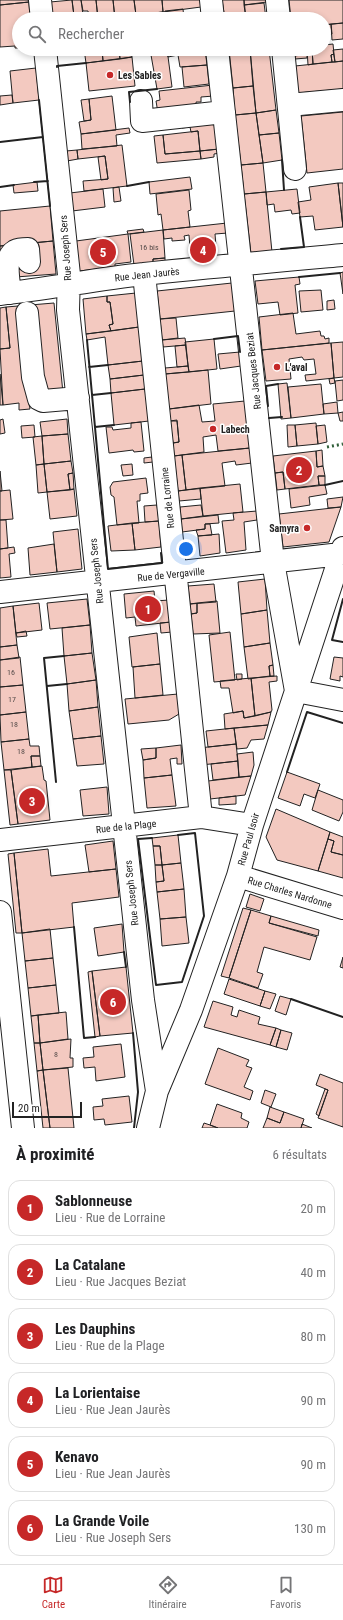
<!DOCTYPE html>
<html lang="fr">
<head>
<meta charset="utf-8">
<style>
  :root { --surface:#fff; --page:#f2f2f2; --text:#202124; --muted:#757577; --line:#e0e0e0; --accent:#c62828 }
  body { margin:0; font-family:"Roboto Condensed",sans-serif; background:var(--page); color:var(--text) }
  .scale { position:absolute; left:12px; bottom:10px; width:70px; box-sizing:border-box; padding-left:4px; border:2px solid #222; border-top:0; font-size:11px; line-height:14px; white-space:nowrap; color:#222; -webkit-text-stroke:3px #fff; paint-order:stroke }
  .you { position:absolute; left:186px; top:549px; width:14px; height:14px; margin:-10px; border:3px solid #fff; border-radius:50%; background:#1a73e8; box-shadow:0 0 0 6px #1a73e833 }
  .badge { display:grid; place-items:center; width:26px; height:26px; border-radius:50%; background:var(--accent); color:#fff; font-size:13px; font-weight:700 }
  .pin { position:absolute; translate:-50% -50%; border:2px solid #fff; box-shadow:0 1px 4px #0006 }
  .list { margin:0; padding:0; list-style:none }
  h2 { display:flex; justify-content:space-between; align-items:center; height:52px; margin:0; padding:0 16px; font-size:17px }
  h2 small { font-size:13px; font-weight:400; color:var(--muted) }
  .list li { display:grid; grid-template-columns:26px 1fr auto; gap:12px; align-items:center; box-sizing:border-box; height:56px; margin:0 8px 8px; padding:0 8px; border:1px solid var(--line); border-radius:12px }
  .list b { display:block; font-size:15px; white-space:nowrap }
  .list p { margin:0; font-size:13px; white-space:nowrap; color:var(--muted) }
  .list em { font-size:13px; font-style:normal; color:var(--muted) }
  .icon { flex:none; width:22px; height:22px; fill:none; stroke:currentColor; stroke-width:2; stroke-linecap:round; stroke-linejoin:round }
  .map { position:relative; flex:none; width:343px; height:1128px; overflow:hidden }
  .search { position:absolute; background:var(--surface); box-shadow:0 2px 6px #0003; left:12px; right:12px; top:12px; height:44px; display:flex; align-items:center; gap:10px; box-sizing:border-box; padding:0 14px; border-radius:22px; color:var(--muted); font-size:15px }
  .sheet { height:436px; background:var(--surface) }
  nav { display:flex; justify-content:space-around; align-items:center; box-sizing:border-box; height:56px; border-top:1px solid var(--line); background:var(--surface); font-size:11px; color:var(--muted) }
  nav a { display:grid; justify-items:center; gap:2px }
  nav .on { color:var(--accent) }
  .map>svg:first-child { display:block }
</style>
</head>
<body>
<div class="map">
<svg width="343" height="1128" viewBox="0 0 343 1128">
  <rect width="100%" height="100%" fill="#fff"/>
  <!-- building -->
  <path fill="#f3c9c0" stroke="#222" d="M0,0H28L29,2L0,5Z
    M72,0H81L83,15L74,16Z
    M72,0L74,16L52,18L50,2Z
    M81,0H96L98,19H89L88,11H83Z
    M96,0H113L115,19H98Z
    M113,0H134L136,15L143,14L144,19H115Z
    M134,0H162L163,12L136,15Z
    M162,0H200L201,7L163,12Z
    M222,0H244L246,19H225Z
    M244,0H267V2L244,5Z
    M289,0H343V23L324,25V19H291Z
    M29,2L30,19H19V48H15V46L0,47V5Z
    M264,3L266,19H246L244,5Z
    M183,9L184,19H166L165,11Z
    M163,12L164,19H144L143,14Z
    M69,16L70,19H52V18Z
    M343,23V39L332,40L331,24Z
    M331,24L332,34L324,35V25Z
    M333,44L334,54L331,55L332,62L313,64L312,49H324V45Z
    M84,49H102L103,61L86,63Z
    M102,49H119L120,59L103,61Z
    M119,49H131L132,57L120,59Z
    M147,49H167L172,87L157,89L151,55H148Z
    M167,49H205L207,65L180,67L178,55L168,57Z
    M229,49H250L253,86L233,88Z
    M250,49H269L276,110L256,113Z
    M307,49H312L313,64L308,65Z
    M343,49V61L335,62L333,50Z
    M307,54V58L295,59V56Z
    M334,54L335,62H332L331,55Z
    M132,57L135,86L89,91L86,63Z
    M343,61V89L298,93L295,66Z
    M207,65L209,84L184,87L182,67Z
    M36,68L39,100L13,103L10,71Z
    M213,85L214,96L201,97V102H196L197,108L158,113L156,101L160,100L159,91Z
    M253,86L256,113L235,115L233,88Z
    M12,95L13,103L0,105V96Z
    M112,96L116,130L81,134L79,122L91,120L89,99Z
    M89,99L91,120L84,121L81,100Z
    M276,110L279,133L259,135L256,113Z
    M343,112V169L307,173L301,116Z
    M256,113L263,163L241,165L235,115Z
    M216,120L219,149L200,151L198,131L191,132L190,127L182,128L181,124Z
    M129,128L130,133L116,135L117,146L82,149L81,134Z
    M198,131L200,151L165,154L163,135Z
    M279,133L282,160L263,163L259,135Z
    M163,135L165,154L200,151L201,159L157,163L154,136Z
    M122,145L127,186L84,191L83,181L108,179L105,156L78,159L77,150Z
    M219,149L220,153L214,154V157L201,159L200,151Z
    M77,150L78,159L67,161L66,151Z
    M105,156L108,179L101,180L98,157Z
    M263,163L266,192L244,194L241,165Z
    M190,177L192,189L150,194L149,182Z
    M37,182L38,191L14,193L13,185Z
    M338,183H343V227Z
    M338,183L343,227L315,230L313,216L300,217L298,202L311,200L309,187Z
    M119,187L121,201L114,202L113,188Z
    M103,189L105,207L72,211L70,193Z
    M297,189L300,213L292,214L291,210L275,212L274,204L267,205L266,192Z
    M189,190L191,210L188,211L190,227L163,230L161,214L158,215L156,194Z
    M266,192L272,252L251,254L244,194Z
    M50,206L53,241L0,246V211Z
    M227,223L228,233L215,234L217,258L191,261L189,235L184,236L185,240L172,241V238L164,239L163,230Z
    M143,229L144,232L128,234L127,231Z
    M163,230L165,258L153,259V263L134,265L130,234Z
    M128,234L131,262L115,264V267L79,271L76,241Z
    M53,241L56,274L2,278L0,246Z
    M165,258V262L153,263V259Z
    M343,272V294L340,273Z
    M299,277L300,284L295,285L298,313L280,315L278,302L258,304L255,281Z
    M232,283L235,311L160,319L157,291Z
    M321,290L323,310L301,312L299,291Z
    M136,293L139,327L111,331L109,325L113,324L110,302H107V296Z
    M107,296V302H110L113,324L109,325L111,331L86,334L83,299Z
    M334,300L335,309L327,310V301Z
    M54,303L63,393L28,397L30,409L19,410V403L3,405L0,349L10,348L6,307Z
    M6,307L10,348L0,349V308Z
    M293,313L296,334L320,331L321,336H324L325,339L329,338V343L262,350L259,317Z
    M176,318L178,338L162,340L160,319Z
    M139,327L143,361L108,365L105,337L87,340L86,334Z
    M185,338L186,345L163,347L162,340Z
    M214,339L217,369L189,372L185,342Z
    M343,342V377L334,378L331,343Z
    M331,343L334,378L306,381L305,375L316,374L314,359L304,360L302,357L289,359L291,379L266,381L262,350Z
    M186,345L188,366L177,367L175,346Z
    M240,352L241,366L220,369L218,354Z
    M143,361L144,375L110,379L108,365Z
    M188,366L189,372L165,374V368Z
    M208,370L211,404L169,409L165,374Z
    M0,374L3,405H0Z
    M144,375L145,389L111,393L110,379Z
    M334,378L335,383L330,384L329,379Z
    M343,380V400L337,401L335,381Z
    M287,383L291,418L281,419L278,384Z
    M321,384L324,414L291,418L288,387Z
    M145,389L149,421L114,425L111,393Z
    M245,401L250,448L218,451L216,435L203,437L204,452L174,456L173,443L179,442L177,421H170L169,409L199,405L202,422L215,421L213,404Z
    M337,402L338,413L324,414L323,404Z
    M343,412V421H340L338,413Z
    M3,419L5,433L0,434V420Z
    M67,419L68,434L42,436L40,422Z
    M177,420L179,442L173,443L170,421Z
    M141,422L144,451L134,452L133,450L109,453L106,427H112L113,430L131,428V423Z
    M316,423L318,444L297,446L295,425Z
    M34,425L35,437L22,438L21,426Z
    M287,425H295L297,446L288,447Z
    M325,425L327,442L318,444L316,426Z
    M68,434L71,461L44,464L42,436Z
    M42,436L44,464L36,465L33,437Z
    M250,448L252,463L236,465L235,461L222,463L225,486L186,490L182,455Z
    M322,450L323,466L317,467L316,451Z
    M316,451L317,467L323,466L325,476H318L319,485L285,489L283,472L275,473L273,456Z
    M182,455L186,490L178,491L174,456Z
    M152,457L153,462L144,463V458Z
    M71,461L73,473L68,474L70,490L47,492L44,464Z
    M44,464L47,492L38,493L36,465Z
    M132,464L133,475L123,476L121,465Z
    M0,471L2,491H0Z
    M283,472L285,489L277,490L275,473Z
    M73,473L74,489L70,490L68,474Z
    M318,476H325V485H319Z
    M146,478L148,493L140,494V501H137L139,523L117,525L114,497L111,495L110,487L113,482Z
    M240,484L243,512L203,516L200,488Z
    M325,485L327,494L309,497L310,505L291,508L289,489Z
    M200,488L201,499L179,501L178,491Z
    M74,489L77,516L50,519L47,492Z
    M10,490L13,519L0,520V491Z
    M343,497L341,507L328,508L327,499Z
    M157,505L159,521L145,522L144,506Z
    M201,505L203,516L181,519L180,507Z
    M341,507L329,542L283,547L279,514Z
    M257,511V520L244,522L246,550L226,553L222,521L234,520L233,513Z
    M218,515L219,523L205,524V529L182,532L181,519Z
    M0,520H6L8,548L0,549Z
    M159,521L161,547L135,550L132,523Z
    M132,523L135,550L111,551L108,526Z
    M205,524H210L212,535L198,536L196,530L205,529Z
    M78,529L82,569L57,572L53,532Z
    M219,534L220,553L200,556L198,536Z
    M54,544L57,572L30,575L28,548Z
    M14,547L15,553L9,554L11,577L0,578V549Z
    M265,579L267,610L241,614L238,582Z
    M214,584L216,602L190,604L188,586Z
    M154,591L155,601L169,600L171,622L136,626L135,617L126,618L124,594Z
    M87,599L90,625L50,629L47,603Z
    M217,601L220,633L193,634L191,614L197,613V603Z
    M39,603L42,630L16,633L13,606Z
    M197,603V613L191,614L190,604Z
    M13,606L17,645L0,647V608Z
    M267,610L270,643L244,647L241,614Z
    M171,622L172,632L161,633L160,623Z
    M90,625L92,653L64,656L62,628Z
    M26,631L27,636L17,637L16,633Z
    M230,632L235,680L214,682L209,635Z
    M157,633L160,664L132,667L129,637Z
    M270,643L273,665L269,666L270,676L248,679L244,647Z
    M17,645L19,658L0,660V647Z
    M92,653L96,680L67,684L64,656Z
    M20,657L23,685L0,687V660Z
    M334,657L343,658V677L340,676V681L330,679Z
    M160,664L163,695L135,698L133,667Z
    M273,665L274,676H270L269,666Z
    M236,674H242V679L237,680Z
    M277,676V681L269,682L272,710L271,712L255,716L251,678Z
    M251,678L255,716L244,718L243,711L233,713L229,688H221L220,681Z
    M96,680L98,707L69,711L67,684Z
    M23,685L26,712L0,715V687Z
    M178,694L179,714L169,720L128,724L125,699Z
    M98,707L101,736L73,739L69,711Z
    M243,711L244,718L271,712L268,725L225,729L224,714Z
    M26,712L29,739L1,742L0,715Z
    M268,725L264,739L251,740L247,748L237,749L234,728Z
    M234,728L236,744L208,747L206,731Z
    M101,736L104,764L77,766L73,739Z
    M29,739L30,746H39L40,756H31L32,767L4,770L1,742Z
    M236,744L238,761L201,765L199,748Z
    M181,745L182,764H177V758L170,759L172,775L144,778L143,760L156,758V748Z
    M156,748V758L143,760L141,749Z
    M253,752L254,765L251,776L239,777L237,754Z
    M31,756H40L41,766L32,767Z
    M238,761L239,777L213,780L211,764Z
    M42,766L44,780L46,781L50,820L18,824L11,770Z
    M4,770H11L18,824L10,825Z
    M287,772L320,784L315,798L304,794L300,806L278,798Z
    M172,775L176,806L147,808L144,778Z
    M251,776L245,795L210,799L208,781Z
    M107,787L109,814L83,816L80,790Z
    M318,790L343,800V812L339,821L312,810Z
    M236,796V804L219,805V798Z
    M276,809L330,832L318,871L277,860L266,837Z
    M330,832L343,837V855L331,852L334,841L328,839Z
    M178,835L181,863L162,865L160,846H153L152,838Z
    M328,839L334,841L331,852L343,855V878L318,871Z
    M113,841L116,869L89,872L85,845Z
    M153,846H160L162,865H155Z
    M48,849L51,876L116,869L119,897L72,903L74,927L22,933L14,853Z
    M14,853L22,933H16L8,854Z
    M181,863L184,889L157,892L156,882L164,881L162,865Z
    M155,865H162L164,881L156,882Z
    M184,889L186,917L160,919L157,892Z
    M250,894L264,899L260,911L246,907Z
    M243,908L251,910L229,978L221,976Z
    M251,910L271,916L269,923L317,937L310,960L264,947L257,972L263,974L258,988L229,978Z
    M271,916L319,930L318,936L269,923Z
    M186,917L189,943L162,946L160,919Z
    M122,924L124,952L98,956L94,928Z
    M50,929L53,958L25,961L22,933Z
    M343,957V968L340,967Z
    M53,958L56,985L28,988L25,961Z
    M126,967L133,1033L100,1036L92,971Z
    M92,971L100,1036L95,1037L88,972Z
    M229,979L265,991L260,1006L224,994Z
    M56,985L59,1013L31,1016L28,988Z
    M265,991L276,994L270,1009L260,1006Z
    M280,996L291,999L286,1015L275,1011Z
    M213,1001L233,1007L231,1015L237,1017L239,1010L260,1017L258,1024L276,1028L270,1045L204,1027Z
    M66,1012L68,1039L40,1043L38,1015Z
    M38,1015L40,1043H34L31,1016Z
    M276,1028L281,1030L276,1047L270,1045Z
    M281,1030L292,1033L287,1050L276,1047Z
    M71,1039L70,1058H73V1067L43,1070L40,1043Z
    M34,1043H40L43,1070L37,1071Z
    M121,1044L125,1077L96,1081L95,1067L84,1068L83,1058L94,1057L93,1047Z
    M218,1048L249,1060L246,1066L252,1068L244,1087L253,1091L250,1100L205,1084Z
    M68,1068L74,1128H50L43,1070Z
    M43,1070L50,1128H43L37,1071Z
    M320,1074L343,1083V1127L318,1118L328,1090L316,1085Z
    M325,1089L328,1090L319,1116L316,1114Z
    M265,1090L276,1094L271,1107L261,1103Z
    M129,1096L132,1122L105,1125L104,1119L94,1120L93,1107L103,1106L102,1099Z
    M217,1104L242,1113L241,1118L249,1122L247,1128H218L210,1125Z
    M270,1107L284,1112L280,1123L267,1118Z
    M284,1112L304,1119L301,1128H263L267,1118L280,1123Z
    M204,1123L210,1125L218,1128H202Z
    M302,1124L312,1128H301Z"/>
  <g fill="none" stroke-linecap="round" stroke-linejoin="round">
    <!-- minor casing -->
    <g stroke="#222" stroke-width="24">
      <path id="minor" d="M40,0L42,19
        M211,0L213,19
        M277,0L279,19
        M45,49L69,275L68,310L143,1000L157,1091
        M217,49L273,562L296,691L343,700
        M283,49L295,169
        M141,101L142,121L224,112
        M289,105L343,100
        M144,274L201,817
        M10,293C9,281 3,258 15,251C19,249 24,249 28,249L29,262
        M0,294C48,289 96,279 144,274C210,267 277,261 343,255
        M27,313L33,377L39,399L43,401L78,398
        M0,592L341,554
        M0,840L201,817L252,825
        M238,876L343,908
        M0,912L23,1128
        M148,1128L157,1091L191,1010L238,876L252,825L343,548"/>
    </g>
    <!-- minor -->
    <use href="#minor" stroke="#fff" stroke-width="22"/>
    <!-- hedge -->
    <path stroke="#2f5e38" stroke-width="3" stroke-dasharray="2 3" stroke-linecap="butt" d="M327,447L343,444"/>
    <!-- wall -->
    <path stroke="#222" stroke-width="2" d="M57,67V66L86,63
      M39,100L50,206
      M130,102L129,92L157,89
      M0,142L43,137
      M282,160L284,190
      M34,182L48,181
      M127,186L149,182
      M0,187L14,185
      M281,249L304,247L300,217
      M299,277L340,273
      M214,339L238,336L240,352
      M87,340L108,569L162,563L161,553
      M89,367L108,365
      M92,395L111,393
      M268,406L266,386L278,384
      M269,418L282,417
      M95,427L114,425
      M325,485L343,481
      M343,599L332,640L343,642
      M47,686L67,684
      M287,772L307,712L343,723
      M56,782L44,658L64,656
      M152,838L138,839L156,985L182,982L204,916L195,833L178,835
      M74,927L84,1038L95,1037
      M124,952L126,967
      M291,999L343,1017
      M133,1033L138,1092L134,1128"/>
  </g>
  <!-- markers -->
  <g fill="#c62828" stroke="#fff" stroke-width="1.5">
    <circle cx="110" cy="75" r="4"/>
    <circle cx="277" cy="367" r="4"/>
    <circle cx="213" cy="429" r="4"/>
    <circle cx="307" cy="528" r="4"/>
  </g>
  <g text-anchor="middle" stroke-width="3" stroke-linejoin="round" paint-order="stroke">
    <!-- number labels -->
    <g font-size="8" fill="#564c4a">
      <text x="149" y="250">16 bis</text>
      <text x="11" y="675">16</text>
      <text x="12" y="702">17</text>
      <text x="14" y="727">18</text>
      <text x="21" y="754">18</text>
      <text x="56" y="1057">8</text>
    </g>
    <!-- poi labels -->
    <g font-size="10" font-weight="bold" fill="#222" stroke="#fff" text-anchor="start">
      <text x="118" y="79">Les Sables</text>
      <text x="285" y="371">L'aval</text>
      <text x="221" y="433">Labech</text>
      <text x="299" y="532" text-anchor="end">Samyra</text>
    </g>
    <!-- street labels -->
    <g font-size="10" fill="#222" stroke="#fff">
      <text transform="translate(65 248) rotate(-94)" y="4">Rue Joseph Sers</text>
      <text transform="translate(147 274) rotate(-6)" y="4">Rue Jean Jaurès</text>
      <text transform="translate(253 371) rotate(-96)" y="4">Rue Jacques Beziat</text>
      <text transform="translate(167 498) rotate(-96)" y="4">Rue de Lorraine</text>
      <text transform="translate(96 571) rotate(-96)" y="4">Rue Joseph Sers</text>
      <text transform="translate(171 574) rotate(-6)" y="4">Rue de Vergaville</text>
      <text transform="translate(126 826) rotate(-6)" y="4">Rue de la Plage</text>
      <text transform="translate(248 839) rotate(-74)" y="4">Rue Paul Isoir</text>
      <text transform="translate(290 892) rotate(17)" y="4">Rue Charles Nardonne</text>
      <text transform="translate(131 893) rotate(-96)" y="4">Rue Joseph Sers</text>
    </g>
  </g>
</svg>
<div class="scale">20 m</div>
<div class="you"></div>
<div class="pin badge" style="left:148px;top:609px">1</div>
<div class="pin badge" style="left:299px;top:470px">2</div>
<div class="pin badge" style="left:32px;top:801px">3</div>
<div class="pin badge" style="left:203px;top:250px">4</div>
<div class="pin badge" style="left:103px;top:252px">5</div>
<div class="pin badge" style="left:113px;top:1002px">6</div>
<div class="search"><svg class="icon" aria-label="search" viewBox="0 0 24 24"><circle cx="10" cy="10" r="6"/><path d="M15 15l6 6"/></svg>Rechercher</div>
</div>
<section class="sheet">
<h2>À proximité<small>6 résultats</small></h2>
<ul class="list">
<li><span class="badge">1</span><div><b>Sablonneuse</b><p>Lieu · Rue de Lorraine</p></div><em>20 m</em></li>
<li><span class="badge">2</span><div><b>La Catalane</b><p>Lieu · Rue Jacques Beziat</p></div><em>40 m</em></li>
<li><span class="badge">3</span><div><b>Les Dauphins</b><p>Lieu · Rue de la Plage</p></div><em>80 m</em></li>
<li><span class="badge">4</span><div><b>La Lorientaise</b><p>Lieu · Rue Jean Jaurès</p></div><em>90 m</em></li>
<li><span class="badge">5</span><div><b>Kenavo</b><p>Lieu · Rue Jean Jaurès</p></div><em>90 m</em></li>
<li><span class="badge">6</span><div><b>La Grande Voile</b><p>Lieu · Rue Joseph Sers</p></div><em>130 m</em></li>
</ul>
</section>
<nav>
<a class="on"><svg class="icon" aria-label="map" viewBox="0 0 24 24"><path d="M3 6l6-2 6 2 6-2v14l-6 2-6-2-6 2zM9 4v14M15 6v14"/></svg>Carte</a>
<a><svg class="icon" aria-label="directions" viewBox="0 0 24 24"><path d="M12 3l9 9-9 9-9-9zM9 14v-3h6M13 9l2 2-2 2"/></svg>Itinéraire</a>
<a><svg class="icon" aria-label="saved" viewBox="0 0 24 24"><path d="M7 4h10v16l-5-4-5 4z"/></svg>Favoris</a>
</nav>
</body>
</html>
